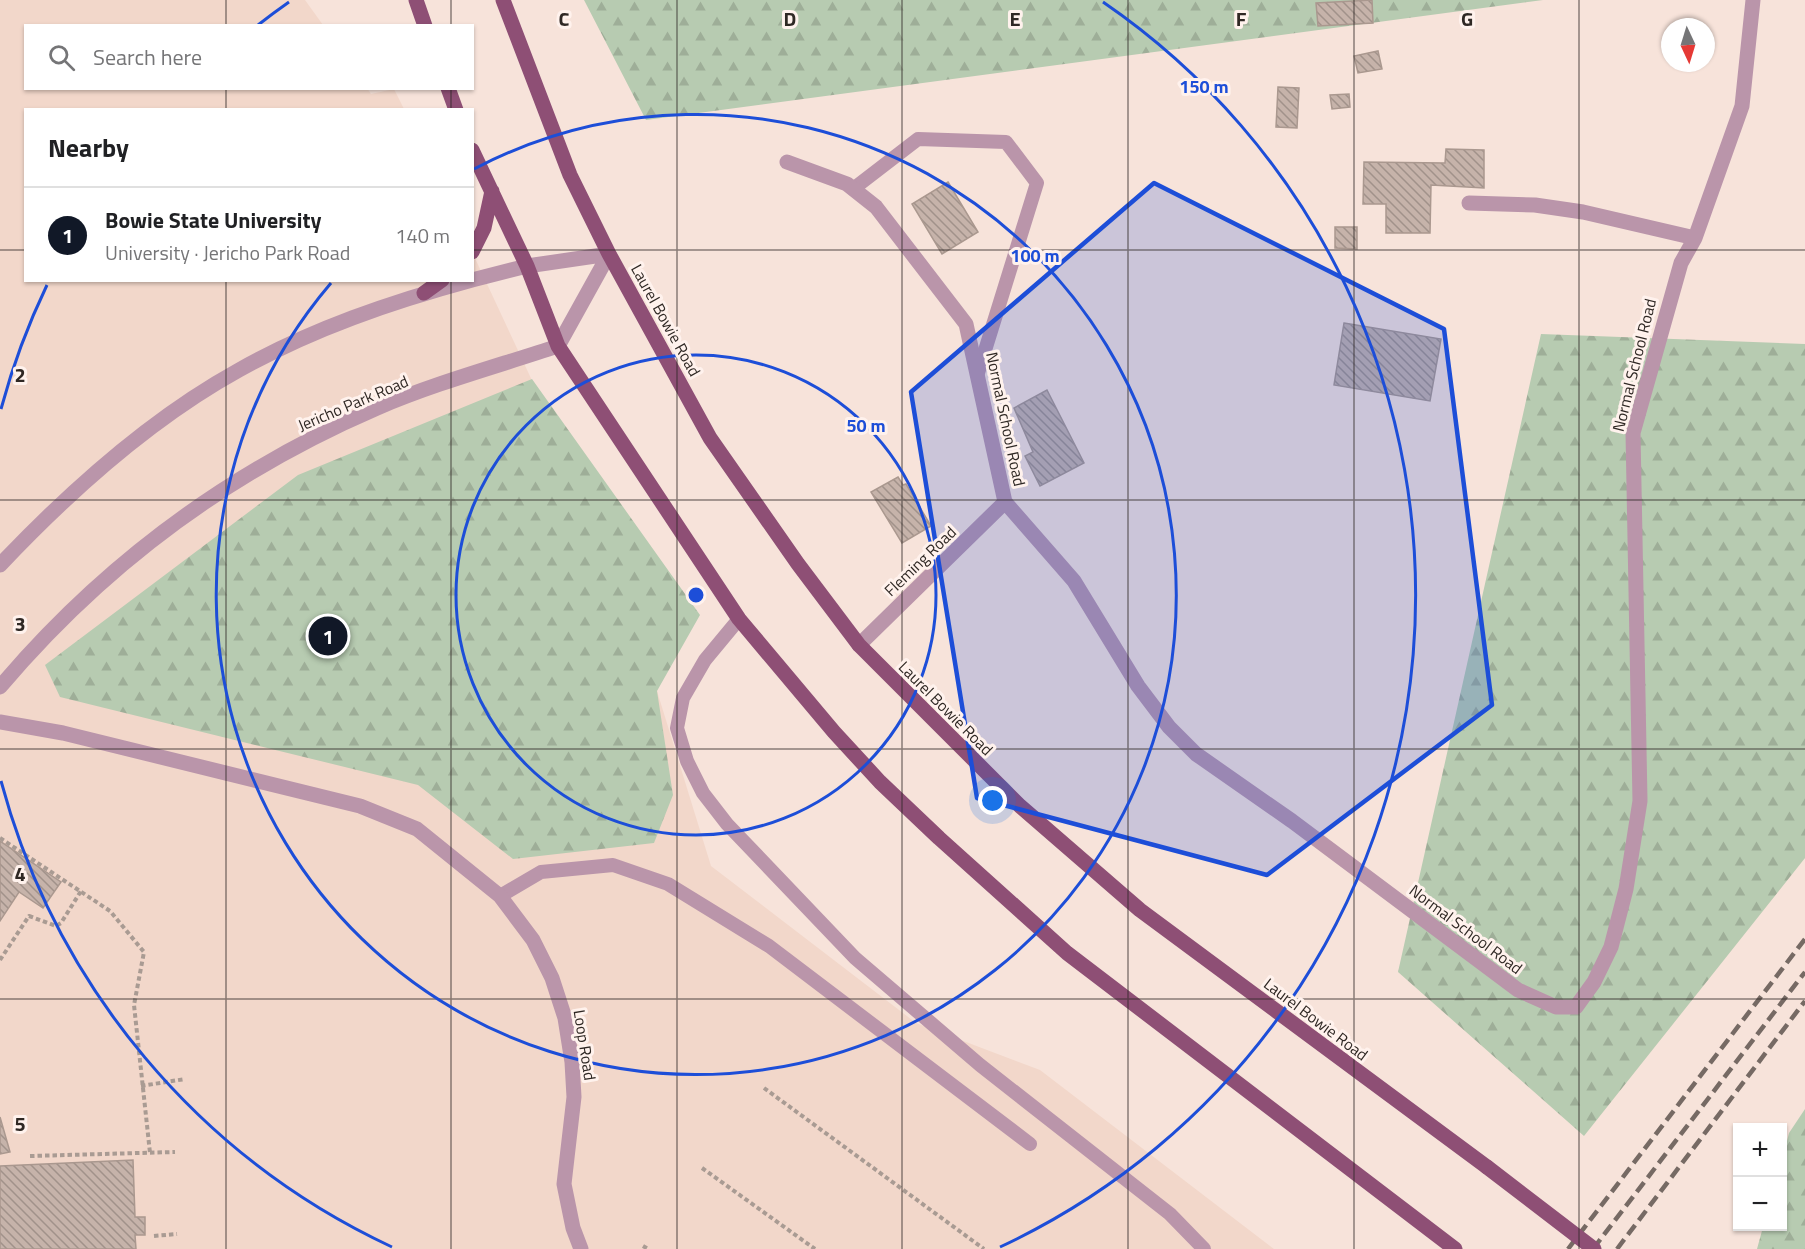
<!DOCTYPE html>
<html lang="en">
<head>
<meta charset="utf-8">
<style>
  :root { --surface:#fff; --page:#f6f6f6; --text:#202124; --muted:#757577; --line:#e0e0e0; --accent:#111827 }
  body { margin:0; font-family:"Titillium Web",sans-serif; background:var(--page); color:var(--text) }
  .controls { position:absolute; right:18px; bottom:18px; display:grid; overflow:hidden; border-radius:0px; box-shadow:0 2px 4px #0004 }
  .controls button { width:54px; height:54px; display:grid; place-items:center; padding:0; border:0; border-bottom:2px solid var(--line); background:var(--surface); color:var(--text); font:30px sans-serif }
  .compass { position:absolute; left:1661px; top:18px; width:54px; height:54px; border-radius:50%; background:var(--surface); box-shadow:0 2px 4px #0004; rotate:176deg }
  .you { position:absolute; left:993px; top:801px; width:21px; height:21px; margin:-15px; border:4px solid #fff; border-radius:50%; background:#1a73e8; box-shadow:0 0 0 9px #1a73e833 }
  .badge { display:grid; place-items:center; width:39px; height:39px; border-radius:50%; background:var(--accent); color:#fff; font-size:20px; font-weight:700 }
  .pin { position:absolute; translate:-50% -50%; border:3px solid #fff; box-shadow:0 2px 6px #0006 }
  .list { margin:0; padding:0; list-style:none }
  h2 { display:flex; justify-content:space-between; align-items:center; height:78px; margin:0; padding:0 24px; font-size:26px }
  h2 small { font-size:20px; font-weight:400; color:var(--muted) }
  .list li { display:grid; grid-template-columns:39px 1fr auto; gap:18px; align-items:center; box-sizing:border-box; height:96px; padding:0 24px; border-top:2px solid var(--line) }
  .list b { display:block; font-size:22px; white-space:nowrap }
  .list p { margin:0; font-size:20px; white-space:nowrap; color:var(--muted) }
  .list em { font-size:20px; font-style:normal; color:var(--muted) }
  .icon { flex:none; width:33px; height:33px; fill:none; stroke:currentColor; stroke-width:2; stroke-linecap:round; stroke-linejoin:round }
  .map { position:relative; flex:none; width:1805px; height:1249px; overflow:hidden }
  .search { position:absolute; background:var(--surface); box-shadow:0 2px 4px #0004; left:24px; top:24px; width:450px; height:66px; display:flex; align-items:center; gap:15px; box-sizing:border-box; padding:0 21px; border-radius:0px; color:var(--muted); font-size:22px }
  .panel { position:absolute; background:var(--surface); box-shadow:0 2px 4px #0004; left:24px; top:108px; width:450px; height:174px; border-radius:0px }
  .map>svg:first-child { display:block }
</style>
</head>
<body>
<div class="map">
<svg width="1805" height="1249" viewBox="0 0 1805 1249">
  <defs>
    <pattern id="forest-firs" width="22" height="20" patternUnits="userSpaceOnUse" patternTransform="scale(1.5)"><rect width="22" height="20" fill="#b7cbb1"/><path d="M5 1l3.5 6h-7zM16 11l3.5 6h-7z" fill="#9eae98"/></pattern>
    <pattern id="building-back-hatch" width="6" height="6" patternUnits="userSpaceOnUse" patternTransform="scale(1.5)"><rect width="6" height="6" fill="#c6b3aa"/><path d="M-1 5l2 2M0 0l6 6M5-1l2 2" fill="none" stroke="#a1928a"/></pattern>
  </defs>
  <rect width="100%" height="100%" fill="#f7e3da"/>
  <!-- built -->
  <path fill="#f2d7ca" d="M0,0H305L323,25L26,26V88H367L371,94L394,89L404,109L26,110V280H472L473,254L556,432L657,691L711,866L916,1023L1040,1070L1274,1249H0Z"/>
  <!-- forest -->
  <path fill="url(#forest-firs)" d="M584,0H1543L646,120Z
    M1541,334L1805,344V858L1584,1136L1398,972Z
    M532,379L700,615L657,691L673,795L654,843L513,859L418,785L60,697L45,665L298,475Z
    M1805,1109V1249H1757L1763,1227L1782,1226L1783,1157L1789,1133Z"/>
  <!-- building -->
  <path fill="url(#building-back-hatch)" stroke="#aa988f" stroke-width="1.5" d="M1372,0L1373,23L1318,26L1316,3Z
    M1378,51L1382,69L1358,73L1354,56Z
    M1278,87L1299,88L1297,128L1276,127Z
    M1349,94L1350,107L1332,109L1330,95Z
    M1446,149L1484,150V188L1431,185L1430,233H1386V204H1363L1364,162L1445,163Z
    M948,182L978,232L942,254L912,204Z
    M1335,227H1357V249L1335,248Z
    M1344,323L1441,339L1430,401L1334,385Z
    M1047,390L1084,463L1040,486L1025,456L1033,452L1014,408Z
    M898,477L903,485L906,484L931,526L902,543L871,492Z
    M0,841L61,882L43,908L19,892L0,921Z
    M0,1117L10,1152L0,1154Z
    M133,1160L135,1217H145V1235H135L136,1249H0V1166Z"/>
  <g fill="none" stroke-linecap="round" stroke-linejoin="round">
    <!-- path -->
    <path stroke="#a99b93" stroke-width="4" stroke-dasharray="4.5 3" stroke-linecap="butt" d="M0,838L110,911L144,952L134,1005L150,1153
      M0,960L29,916L56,926L61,923L81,891
      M141,1086L185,1079
      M764,1088L984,1249
      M30,1156L175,1152
      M702,1168L815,1249
      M154,1236L177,1234
      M643,1246L648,1249"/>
    <!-- service -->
    <path stroke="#ba95aa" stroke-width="14" d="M853,189L918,139L1006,142L1037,183L978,373
      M739,619L705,660L683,698L677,728L687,761L703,793L727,824L855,958L980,1065L1170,1214L1204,1249
      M500,896L541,872L613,865L668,884L769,946L1030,1144"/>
    <!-- minor -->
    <path stroke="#ba95aa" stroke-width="15" d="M787,162L847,184L876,207L966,324L1005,502L1074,581L1138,686L1169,727L1196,754L1292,821L1518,990L1556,1007H1576L1594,982L1611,947L1626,889L1640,801L1633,433L1681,263L1695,238L1742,106L1753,0
      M1469,203L1535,205L1583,212L1695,238
      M859,645L1005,502
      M0,722L63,733L360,806L417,829L500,896L533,940L552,978L565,1018L572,1062L574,1097L564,1184L573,1228L581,1249"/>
    <!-- tertiary -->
    <path stroke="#ba95aa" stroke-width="15" d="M472,280L527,266L609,254
      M0,565C70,491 150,419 239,370C312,329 391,302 472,280
      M0,687C104,564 228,472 377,408C435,383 498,366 558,346L609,254"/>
    <!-- primary -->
    <path stroke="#8e4f75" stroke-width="15" d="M416,0L425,26
      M503,0L570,175L609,254L710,438L798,564L859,645L1020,806L1140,910L1487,1167
      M448,88L456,110
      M472,150L527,266L558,346L739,619L834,732L880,782L939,838L1067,953L1455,1249
      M472,252L484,228L492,191
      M424,293L442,280"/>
    <!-- rail -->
    <path stroke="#766a64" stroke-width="4.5" stroke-dasharray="12 6" stroke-linecap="butt" d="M1568,1249L1805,939
      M1593,1249L1805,972
      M1617,1249L1805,1001"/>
    <!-- primary-bridge -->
    <path stroke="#8e4f75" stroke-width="15" d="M1487,1167L1594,1249"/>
  </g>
  <!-- marked area -->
  <path fill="#1d4ed8" fill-opacity="0.2" stroke="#1d4ed8" stroke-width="4.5" stroke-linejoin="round" d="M1154,183L1444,329L1492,705L1267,875L977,798L911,392Z"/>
  <!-- grid -->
  <path fill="none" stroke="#2f2824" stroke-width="1.5" stroke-opacity="0.55" d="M226,0V26M451,0V26M677,0V1249M902,0V1249M1128,0V1249M1354,0V1249M1579,0V1249M226,88V110M451,88V110M0,250H26M472,250H1805M226,280V1249M451,280V1249M0,500H1805M0,749H1805M0,999H1805"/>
  <!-- distance rings -->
  <g fill="none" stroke="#1d4ed8" stroke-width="3">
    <circle cx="696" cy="595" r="240"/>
    <path d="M474 169A480 480 0 1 1 331 283"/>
    <path d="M392 1247A719 719 0 0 1 1 781M1 409A719 719 0 0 1 47 285M258 25A719 719 0 0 1 289 2M1103 2A719 719 0 0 1 1000 1247"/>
  </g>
  <g text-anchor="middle" stroke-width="6" stroke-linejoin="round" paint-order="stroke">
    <!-- street labels -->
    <g font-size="16" fill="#2f2824" stroke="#fff2ed">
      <text transform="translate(666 320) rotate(61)" y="6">Laurel Bowie Road</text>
      <text transform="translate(1634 365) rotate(-76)" y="6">Normal School Road</text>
      <text transform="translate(353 403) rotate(-23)" y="6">Jericho Park Road</text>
      <text transform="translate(1006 419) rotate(78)" y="6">Normal School Road</text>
      <text transform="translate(920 561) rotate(-44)" y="6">Fleming Road</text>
      <text transform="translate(946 708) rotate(45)" y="6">Laurel Bowie Road</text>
      <text transform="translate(1466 929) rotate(37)" y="6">Normal School Road</text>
      <text transform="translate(1316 1019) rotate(37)" y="6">Laurel Bowie Road</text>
      <text transform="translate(585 1045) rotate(81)" y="6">Loop Road</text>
    </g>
  </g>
  <g font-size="20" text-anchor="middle" font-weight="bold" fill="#2f2824" stroke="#fff2ed" stroke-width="6" stroke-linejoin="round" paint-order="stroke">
    <text x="564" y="26">C</text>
    <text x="790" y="26">D</text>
    <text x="1015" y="26">E</text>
    <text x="1241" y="26">F</text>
    <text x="1467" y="26">G</text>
    <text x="20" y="382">2</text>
    <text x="20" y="631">3</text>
    <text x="20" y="881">4</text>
    <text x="20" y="1131">5</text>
  </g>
  <circle cx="696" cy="595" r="9" fill="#1d4ed8" stroke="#fff2ed" stroke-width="3"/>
  <g font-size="18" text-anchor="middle" font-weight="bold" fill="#1d4ed8" stroke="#fff2ed" stroke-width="6" stroke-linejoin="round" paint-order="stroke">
    <text x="1204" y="93">150 m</text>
    <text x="1035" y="262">100 m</text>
    <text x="866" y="432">50 m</text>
  </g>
</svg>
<div class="controls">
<button>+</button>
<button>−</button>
</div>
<svg class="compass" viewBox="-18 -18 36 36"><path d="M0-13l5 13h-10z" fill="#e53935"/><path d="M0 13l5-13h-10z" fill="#757577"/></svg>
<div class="you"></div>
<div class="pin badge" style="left:328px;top:636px">1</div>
<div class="search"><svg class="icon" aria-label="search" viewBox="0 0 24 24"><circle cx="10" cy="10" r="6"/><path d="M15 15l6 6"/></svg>Search here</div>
<section class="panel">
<h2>Nearby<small></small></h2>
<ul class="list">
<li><span class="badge">1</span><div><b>Bowie State University</b><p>University · Jericho Park Road</p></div><em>140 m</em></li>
</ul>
</section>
</div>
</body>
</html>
